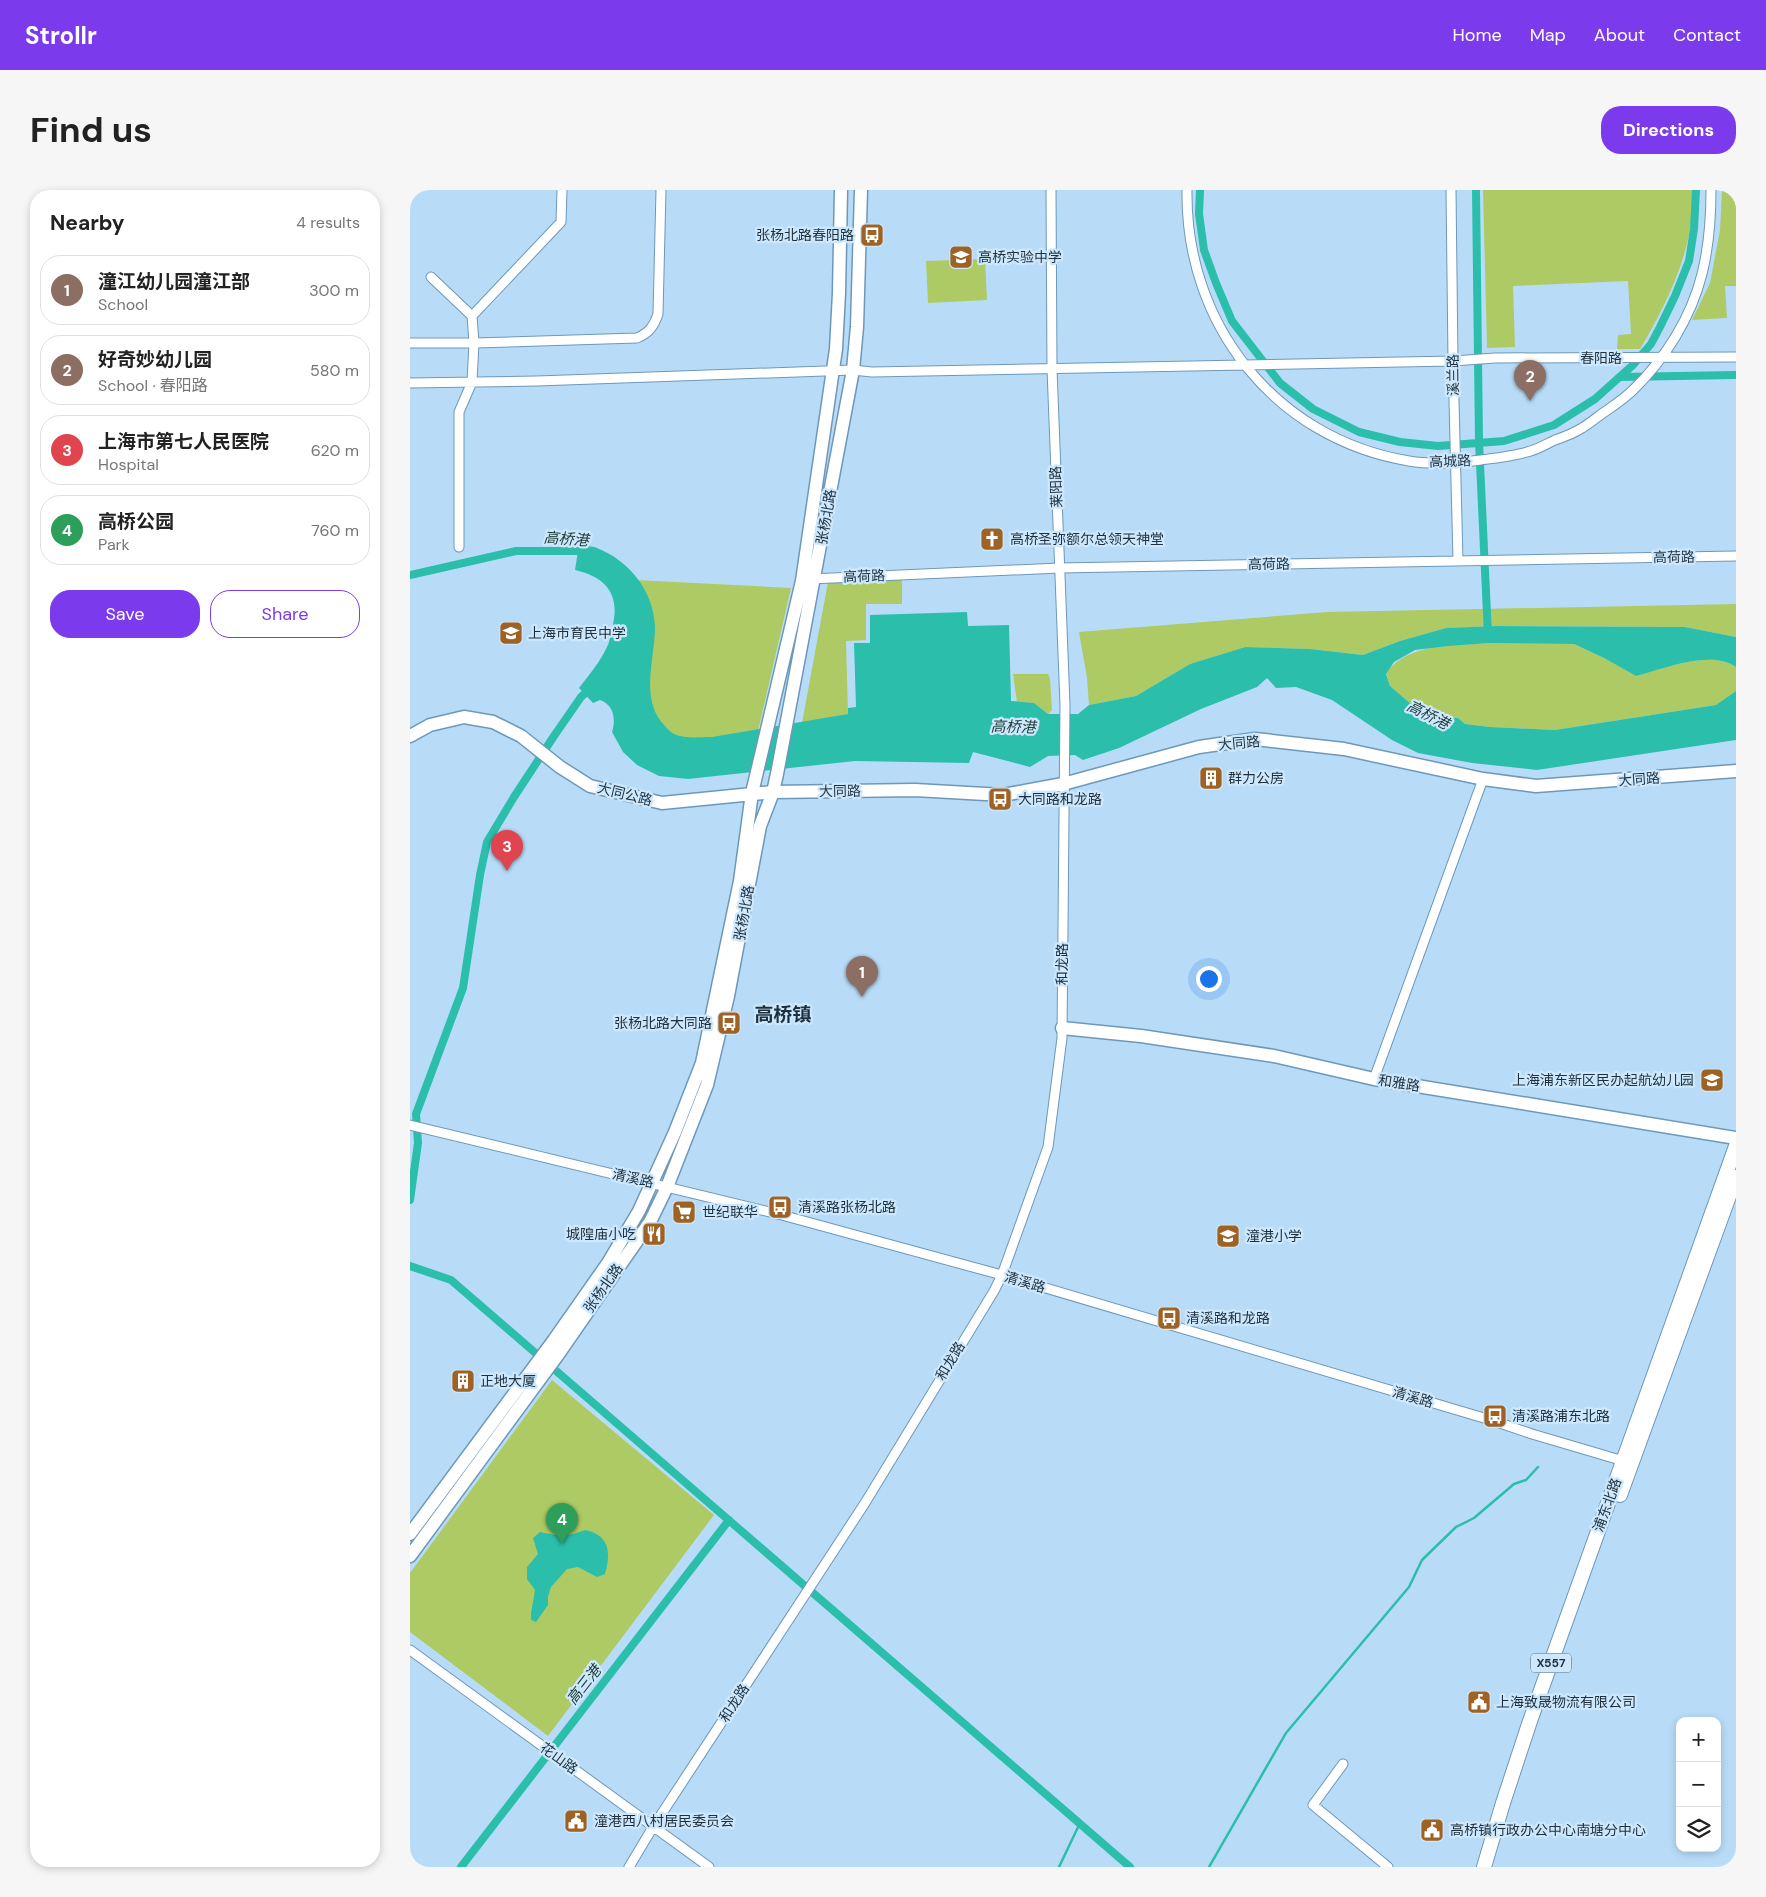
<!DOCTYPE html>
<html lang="en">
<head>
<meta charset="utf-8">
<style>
  :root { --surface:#fff; --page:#f6f6f6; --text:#222; --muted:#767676; --line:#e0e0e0; --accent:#7c3aed }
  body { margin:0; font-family:"DM Sans","Noto Sans SC",sans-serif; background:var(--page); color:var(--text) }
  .controls { position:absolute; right:15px; bottom:15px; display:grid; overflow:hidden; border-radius:10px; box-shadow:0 2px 8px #0003 }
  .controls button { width:45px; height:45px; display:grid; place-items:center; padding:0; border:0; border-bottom:1px solid var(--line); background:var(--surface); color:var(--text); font:25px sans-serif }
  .you { position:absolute; left:798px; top:788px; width:18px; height:18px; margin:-12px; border:4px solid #fff; border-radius:50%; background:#1a73e8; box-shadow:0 0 0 8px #1a73e833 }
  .badge { display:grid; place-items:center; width:32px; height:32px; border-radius:50%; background:var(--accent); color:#fff; font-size:16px; font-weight:700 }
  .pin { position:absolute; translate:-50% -41px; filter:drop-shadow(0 1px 2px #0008) }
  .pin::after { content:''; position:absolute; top:26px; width:18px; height:15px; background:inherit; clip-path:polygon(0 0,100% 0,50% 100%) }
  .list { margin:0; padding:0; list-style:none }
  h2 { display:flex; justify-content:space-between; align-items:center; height:65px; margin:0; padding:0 20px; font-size:21px }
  h2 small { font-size:16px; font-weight:400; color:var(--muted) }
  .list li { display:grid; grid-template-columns:32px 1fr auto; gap:15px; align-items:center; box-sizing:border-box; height:70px; margin:0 10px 10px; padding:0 10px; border:1px solid var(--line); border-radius:20px }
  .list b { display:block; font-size:19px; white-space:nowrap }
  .list p { margin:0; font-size:16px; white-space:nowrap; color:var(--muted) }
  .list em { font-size:16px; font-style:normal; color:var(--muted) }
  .actions { display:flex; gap:10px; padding:15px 20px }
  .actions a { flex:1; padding:11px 0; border:1px solid var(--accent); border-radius:20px; text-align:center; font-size:18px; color:var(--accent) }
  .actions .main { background:var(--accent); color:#fff }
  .icon { flex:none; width:28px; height:28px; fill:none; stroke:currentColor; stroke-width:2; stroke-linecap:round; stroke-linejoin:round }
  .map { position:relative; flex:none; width:1326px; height:1677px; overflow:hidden; border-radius:20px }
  header { display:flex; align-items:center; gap:30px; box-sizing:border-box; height:70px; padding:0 25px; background:var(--accent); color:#fff }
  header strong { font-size:24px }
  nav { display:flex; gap:28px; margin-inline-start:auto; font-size:18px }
  .intro { display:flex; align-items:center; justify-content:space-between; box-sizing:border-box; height:120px; padding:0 30px }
  h1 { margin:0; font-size:35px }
  .button { padding:12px 22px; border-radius:20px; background:var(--accent); color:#fff; font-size:18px; font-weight:700 }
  main { display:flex; gap:30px; padding:0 30px }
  aside { flex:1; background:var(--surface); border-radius:20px; box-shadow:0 2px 8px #0003 }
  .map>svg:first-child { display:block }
</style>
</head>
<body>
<header>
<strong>Strollr</strong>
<nav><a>Home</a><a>Map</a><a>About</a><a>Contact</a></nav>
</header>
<div class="intro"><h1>Find us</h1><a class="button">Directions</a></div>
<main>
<aside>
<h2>Nearby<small>4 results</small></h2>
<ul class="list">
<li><span class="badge" style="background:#8d6e63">1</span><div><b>潼江幼儿园潼江部</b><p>School</p></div><em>300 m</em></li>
<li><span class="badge" style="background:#8d6e63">2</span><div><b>好奇妙幼儿园</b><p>School · 春阳路</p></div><em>580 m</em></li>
<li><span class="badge" style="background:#e0444e">3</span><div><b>上海市第七人民医院</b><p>Hospital</p></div><em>620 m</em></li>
<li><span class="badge" style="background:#2e9e5b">4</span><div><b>高桥公园</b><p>Park</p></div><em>760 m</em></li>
</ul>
<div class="actions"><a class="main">Save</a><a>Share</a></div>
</aside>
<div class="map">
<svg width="1326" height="1677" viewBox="0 0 1326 1677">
  <rect width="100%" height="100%" fill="#b8dcf8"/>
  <!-- green -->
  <path fill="#aeca64" d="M1073,0H1282C1287,53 1257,114 1230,159H1207L1208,145L1221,144L1218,91L1103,96L1105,157L1077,158Z
    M1312,0H1326V96H1315L1317,128L1282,130L1300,93L1310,40Z
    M575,69L577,110L518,113L516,71Z
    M492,388V414H456V450L436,451L438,524L392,533L418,392Z
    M225,390L381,398L345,554L293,565L232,523Z
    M1326,414V447L1275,437L1087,436L1036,438L990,451L953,465L900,459L835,457L780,474L726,506L679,515L677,488L669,442L917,422Z
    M1080,453L1164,454L1194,468L1226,486C1253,479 1302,459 1326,477V501L1306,515L1145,540L1080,537L1055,534L1048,528H1029L1001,514L980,496L976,483C999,452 1044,456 1080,453Z
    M603,484H638L640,489L642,520L638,524L624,513L607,512Z
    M142,1190L304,1325L138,1546L0,1442V1383Z"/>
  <!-- water -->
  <path fill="#2bbeab" d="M169,355C174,356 182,356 187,358C220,371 244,402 245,437C245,469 229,510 255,536C258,539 261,543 264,544C275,549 290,547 302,547L438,524V518L446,517L444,453H460V425L557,422L558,436L599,435L601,511L624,513L638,524H668L679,515L726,506L780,474L835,457L900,459L953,465L990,451L1036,438L1087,436L1275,437L1326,447V477C1302,459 1253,479 1226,486L1194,468L1164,454L1080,453L1038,456L1005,460L984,472L976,484L980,496L1001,514L1029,528H1048L1055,534L1080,537L1145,540L1306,515L1326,501V550L1127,580L1062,573L1008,563L982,550L922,510L886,497L866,498L857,488L847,497L791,519L709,558L673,570L665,565L638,566L620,577L563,562L559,573L445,571L278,589L249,586L227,575L213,562L202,542C206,529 204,515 190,510L183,513L169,498C179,485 190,472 197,457C200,451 201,444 202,438C211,406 197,387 165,380Z
    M175,1340C200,1345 201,1363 195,1384L187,1387L168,1377L157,1379L141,1397L138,1406V1415L126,1432L121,1430V1423L125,1400L117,1389V1377L128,1364L123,1348L130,1342C147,1346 159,1347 175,1340Z"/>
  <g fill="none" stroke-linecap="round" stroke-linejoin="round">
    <!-- stream -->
    <path stroke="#2bbeab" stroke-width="2.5" d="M649,1677L670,1633
      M799,1677L876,1543L999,1397L1012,1370L1046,1337L1064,1328L1104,1294L1116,1290L1128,1277"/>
    <!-- canal -->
    <path stroke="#2bbeab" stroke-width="8" d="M790,0L789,24L794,60L806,93L822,131L870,193L903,219L949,242L990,252L1028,256L1094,251L1144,235L1185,209L1223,175L1241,154L1250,137L1265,106L1279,71L1284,39L1286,0
      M1066,0L1069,252L1078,445
      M1210,187L1326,185
      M0,385L106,361H178
      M0,1010L8,953L6,924L53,798L70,685L77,652L104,607L144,546L171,507L181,498
      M0,1076L41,1090L720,1677
      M51,1677L319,1330"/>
    <!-- street casing -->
    <g stroke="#6d98b9" stroke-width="11">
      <path id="street" d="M777,0C775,134 865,249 999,271C1023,275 1048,273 1071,270C1086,268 1103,266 1117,262C1127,260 1136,254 1145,250C1154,247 1164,243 1172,238C1179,234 1186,228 1193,223C1203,216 1214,209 1223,200C1255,169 1281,128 1292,84C1299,56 1301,29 1301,0
        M1041,0L1043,171L1048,371
        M21,87L62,126L64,153L62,192L49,222V357
        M62,126L151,32L152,0
        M0,153H64L227,148C239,143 244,136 248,124L251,0
        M0,193L127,191L443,180L462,182L1043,171L1085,168L1326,167
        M400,389L649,378L1326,366
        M964,889L1073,589
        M0,935L368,1024L592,1085L1084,1231L1122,1244L1217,1272
        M0,1460L299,1677
        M933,1574L903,1615L978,1677
        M219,1677L243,1637L455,1313L584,1101L592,1085L638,957L652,848L655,515L642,179L641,0"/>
    </g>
    <!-- secondary casing -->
    <g stroke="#6d98b9" stroke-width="15">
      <path id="secondary" d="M0,546L20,535L54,527L83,532L111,546L150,577L180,596L252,613L363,602L505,600L593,605L653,594L789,557L845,549L934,559L1073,589L1126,596L1326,581
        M652,838L731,846L864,866L964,889L1326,948
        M0,1344L144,1150L198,1073L229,1021L265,942L292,873L330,691L342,603L392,391L426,159L429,103L431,0
        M0,1366L147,1166L240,1032L257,997L297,895L318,806L350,636L363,602L367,584L443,180L447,137L451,0"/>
    </g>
    <!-- primary casing -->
    <g stroke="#6d98b9" stroke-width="16">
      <path id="primary" d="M1210,1305L1326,987
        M1074,1677L1093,1613L1120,1531L1326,956"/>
    </g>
    <!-- street -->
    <use href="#street" stroke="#fff" stroke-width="9"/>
    <!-- secondary -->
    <use href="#secondary" stroke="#fff" stroke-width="12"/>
    <!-- primary -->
    <use href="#primary" stroke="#fff" stroke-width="14"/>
  </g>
  <!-- icons -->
  <defs>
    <g id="bus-square" transform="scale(1.25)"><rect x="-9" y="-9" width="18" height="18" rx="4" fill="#9e6225" stroke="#cde8fd"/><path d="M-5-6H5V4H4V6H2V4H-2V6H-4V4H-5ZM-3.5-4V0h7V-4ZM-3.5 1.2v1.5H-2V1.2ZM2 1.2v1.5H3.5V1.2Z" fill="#fff"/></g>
    <g id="school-square" transform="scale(1.25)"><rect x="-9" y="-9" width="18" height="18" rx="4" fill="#9e6225" stroke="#cde8fd"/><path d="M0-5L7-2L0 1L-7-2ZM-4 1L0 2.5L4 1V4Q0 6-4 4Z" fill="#fff"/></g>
    <g id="church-square" transform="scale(1.25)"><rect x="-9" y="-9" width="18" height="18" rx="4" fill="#9e6225" stroke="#cde8fd"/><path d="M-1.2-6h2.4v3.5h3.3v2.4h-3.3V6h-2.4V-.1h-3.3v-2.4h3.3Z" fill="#fff"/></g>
    <g id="building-square" transform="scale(1.25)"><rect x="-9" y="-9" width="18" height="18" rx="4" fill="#9e6225" stroke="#cde8fd"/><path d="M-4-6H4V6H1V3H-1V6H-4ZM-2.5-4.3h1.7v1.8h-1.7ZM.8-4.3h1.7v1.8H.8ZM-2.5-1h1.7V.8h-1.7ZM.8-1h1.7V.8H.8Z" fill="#fff"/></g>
    <g id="supermarket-square" transform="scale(1.25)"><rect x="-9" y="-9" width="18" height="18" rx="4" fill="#9e6225" stroke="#cde8fd"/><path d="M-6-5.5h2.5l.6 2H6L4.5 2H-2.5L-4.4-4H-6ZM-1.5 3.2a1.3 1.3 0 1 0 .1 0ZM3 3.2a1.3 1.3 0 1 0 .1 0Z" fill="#fff"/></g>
    <g id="restaurant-square" transform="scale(1.25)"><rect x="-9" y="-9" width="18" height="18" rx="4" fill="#9e6225" stroke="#cde8fd"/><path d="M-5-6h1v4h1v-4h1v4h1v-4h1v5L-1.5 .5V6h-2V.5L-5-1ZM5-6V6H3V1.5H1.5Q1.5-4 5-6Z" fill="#fff"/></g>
    <g id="civic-square" transform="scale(1.25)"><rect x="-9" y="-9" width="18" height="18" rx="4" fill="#9e6225" stroke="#cde8fd"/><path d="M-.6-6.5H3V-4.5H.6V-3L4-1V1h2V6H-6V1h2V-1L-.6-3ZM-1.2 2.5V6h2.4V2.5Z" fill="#fff"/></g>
  </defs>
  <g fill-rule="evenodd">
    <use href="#bus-square" x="462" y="45"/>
    <use href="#school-square" x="551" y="67"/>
    <use href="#church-square" x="582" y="349"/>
    <use href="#school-square" x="101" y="443"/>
    <use href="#building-square" x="801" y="588"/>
    <use href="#bus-square" x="590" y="609"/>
    <use href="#bus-square" x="319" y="833"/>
    <use href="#school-square" x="1302" y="890"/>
    <use href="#bus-square" x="370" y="1017"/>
    <use href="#supermarket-square" x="274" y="1022"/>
    <use href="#restaurant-square" x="244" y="1044"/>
    <use href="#school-square" x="818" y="1046"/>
    <use href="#bus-square" x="759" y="1128"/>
    <use href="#building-square" x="53" y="1191"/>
    <use href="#bus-square" x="1085" y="1226"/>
    <use href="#civic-square" x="1069" y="1512"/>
    <use href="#civic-square" x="166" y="1631"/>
    <use href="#civic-square" x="1022" y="1640"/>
  </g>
  <g text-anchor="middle" stroke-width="4.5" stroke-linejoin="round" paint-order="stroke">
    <!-- shield labels -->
    <rect fill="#cde8fd" stroke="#526777" stroke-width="1" x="1121" y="1463.5" width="40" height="19" rx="4"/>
    <g font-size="12" font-weight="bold" fill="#1e303e">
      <text x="1141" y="1477">X557</text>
    </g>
    <!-- poi labels -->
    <g font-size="14" fill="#1e303e" stroke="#cde8fd" text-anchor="start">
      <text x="444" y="50" text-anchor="end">张杨北路春阳路</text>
      <text x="568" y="72">高桥实验中学</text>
      <text x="600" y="354">高桥圣弥额尔总领天神堂</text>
      <text x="118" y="448">上海市育民中学</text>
      <text x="818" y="593">群力公房</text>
      <text x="608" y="614">大同路和龙路</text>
      <text x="302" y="838" text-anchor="end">张杨北路大同路</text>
      <text x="1284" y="895" text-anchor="end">上海浦东新区民办起航幼儿园</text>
      <text x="388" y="1022">清溪路张杨北路</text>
      <text x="292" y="1027">世纪联华</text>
      <text x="226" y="1049" text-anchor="end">城隍庙小吃</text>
      <text x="836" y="1051">潼港小学</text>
      <text x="776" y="1133">清溪路和龙路</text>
      <text x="70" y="1196">正地大厦</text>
      <text x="1102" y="1231">清溪路浦东北路</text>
      <text x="1086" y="1517">上海致晟物流有限公司</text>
      <text x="184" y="1636">潼港西八村居民委员会</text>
      <text x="1040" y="1645">高桥镇行政办公中心南塘分中心</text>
    </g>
    <!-- street labels -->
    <g font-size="14" fill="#1e303e" stroke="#cde8fd">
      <text x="1191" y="173">春阳路</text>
      <text transform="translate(1043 185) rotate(-91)" y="5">溪兰路</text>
      <text transform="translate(1040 271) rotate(-2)" y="5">高城路</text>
      <text transform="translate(646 297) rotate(-92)" y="5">莱阳路</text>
      <text transform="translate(416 327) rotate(-80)" y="5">张杨北路</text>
      <text transform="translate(1264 367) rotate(-1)" y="5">高荷路</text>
      <text transform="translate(859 374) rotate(-1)" y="5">高荷路</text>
      <text transform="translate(454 386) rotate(-2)" y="5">高荷路</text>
      <text transform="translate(829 553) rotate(-5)" y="5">大同路</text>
      <text transform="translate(1229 589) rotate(-4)" y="5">大同路</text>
      <text transform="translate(430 601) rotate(-1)" y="5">大同路</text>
      <text transform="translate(215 604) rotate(14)" y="5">大同公路</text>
      <text transform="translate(334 723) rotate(-80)" y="5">张杨北路</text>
      <text transform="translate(652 774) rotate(-90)" y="5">和龙路</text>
      <text transform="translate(989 893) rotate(9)" y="5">和雅路</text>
      <text transform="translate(223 988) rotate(13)" y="5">清溪路</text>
      <text transform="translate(615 1092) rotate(17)" y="5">清溪路</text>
      <text transform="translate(193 1098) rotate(-55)" y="5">张杨北路</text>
      <text transform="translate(540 1171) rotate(-59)" y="5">和龙路</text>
      <text transform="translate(1003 1207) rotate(16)" y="5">清溪路</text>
      <text transform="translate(1197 1315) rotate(-70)" y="5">浦东北路</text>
      <text transform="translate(324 1513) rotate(-57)" y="5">和龙路</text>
      <text transform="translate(149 1568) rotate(36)" y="5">花山路</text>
    </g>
    <!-- water labels -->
    <g font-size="15" font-style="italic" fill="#1d3a35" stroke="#cde8fd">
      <text transform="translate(156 349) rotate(4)" y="5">高桥港</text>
      <text transform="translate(1018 525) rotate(27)" y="5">高桥港</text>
      <text transform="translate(603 537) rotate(1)" y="5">高桥港</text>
      <text transform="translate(174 1495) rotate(-52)" y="5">高三港</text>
    </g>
    <!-- district labels -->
    <g font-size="19" font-weight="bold" fill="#1e303e" stroke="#cde8fd">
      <text x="373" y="831">高桥镇</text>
    </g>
  </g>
</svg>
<div class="controls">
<button>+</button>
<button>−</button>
<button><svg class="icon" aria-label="layers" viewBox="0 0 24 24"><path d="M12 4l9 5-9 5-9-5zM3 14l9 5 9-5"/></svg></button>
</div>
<div class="you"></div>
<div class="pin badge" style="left:452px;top:807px;background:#8d6e63">1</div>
<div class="pin badge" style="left:1120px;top:211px;background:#8d6e63">2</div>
<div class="pin badge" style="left:97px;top:681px;background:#e0444e">3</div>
<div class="pin badge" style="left:152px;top:1354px;background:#2e9e5b">4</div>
</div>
</main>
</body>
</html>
